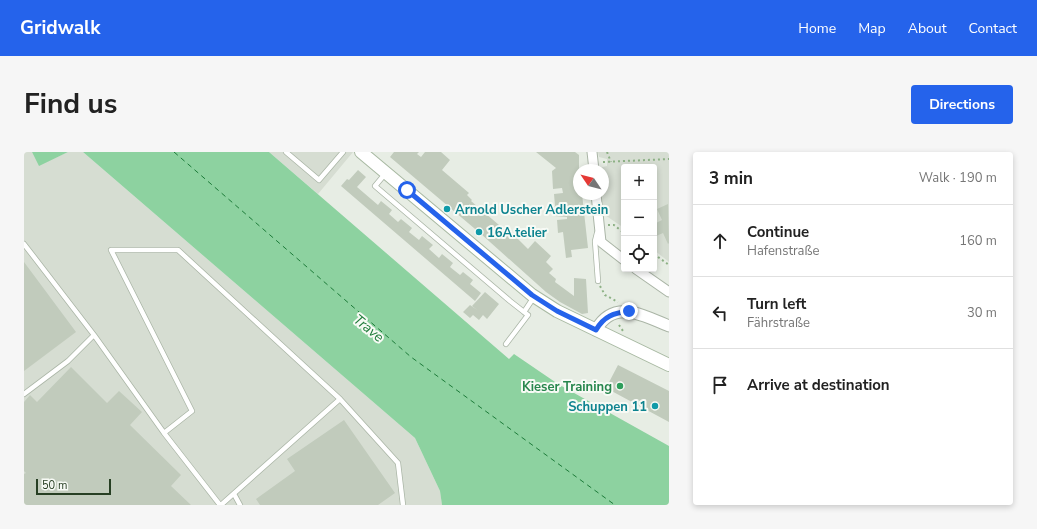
<!DOCTYPE html>
<html lang="en">
<head>
<meta charset="utf-8">
<style>
  :root { --surface:#fff; --page:#f6f6f6; --text:#222; --muted:#767676; --line:#e0e0e0; --accent:#2563eb }
  body { margin:0; font-family:"Nunito Sans",sans-serif; background:var(--page); color:var(--text) }
  .controls { position:absolute; right:12px; top:12px; display:grid; overflow:hidden; border-radius:4px; box-shadow:0 2px 6px #0003 }
  .controls button { width:36px; height:36px; display:grid; place-items:center; padding:0; border:0; border-bottom:1px solid var(--line); background:var(--surface); color:var(--text); font:20px sans-serif }
  .compass { position:absolute; left:549px; top:12px; width:36px; height:36px; border-radius:50%; background:var(--surface); box-shadow:0 2px 6px #0003; rotate:305deg }
  .scale { position:absolute; left:12px; bottom:10px; width:75px; box-sizing:border-box; padding-left:4px; border:2px solid #273f23; border-top:0; font-size:11px; line-height:14px; white-space:nowrap; color:#273f23; -webkit-text-stroke:3px #f7faf5; paint-order:stroke }
  .stop { position:absolute; width:12px; height:12px; margin:-9px; border:3px solid #2563eb; border-radius:50%; background:#fff }
  .stop.end { background:#2563eb; border-color:#fff; box-shadow:0 1px 4px #0008 }
  .list { margin:0; padding:0; list-style:none }
  h2 { display:flex; justify-content:space-between; align-items:center; height:52px; margin:0; padding:0 16px; font-size:17px }
  h2 small { font-size:13px; font-weight:400; color:var(--muted) }
  .list li { display:grid; grid-template-columns:26px 1fr auto; gap:12px; align-items:center; box-sizing:border-box; height:72px; padding:0 16px; border-top:1px solid var(--line) }
  .list b { display:block; font-size:15px; white-space:nowrap }
  .list p { margin:0; font-size:13px; white-space:nowrap; color:var(--muted) }
  .list em { font-size:13px; font-style:normal; color:var(--muted) }
  .icon { flex:none; width:22px; height:22px; fill:none; stroke:currentColor; stroke-width:2; stroke-linecap:round; stroke-linejoin:round }
  .map { position:relative; flex:none; width:645px; height:353px; overflow:hidden; border-radius:4px }
  header { display:flex; align-items:center; gap:24px; box-sizing:border-box; height:56px; padding:0 20px; background:var(--accent); color:#fff }
  header strong { font-size:19px }
  nav { display:flex; gap:22px; margin-inline-start:auto; font-size:14px }
  .intro { display:flex; align-items:center; justify-content:space-between; box-sizing:border-box; height:96px; padding:0 24px }
  h1 { margin:0; font-size:28px }
  .button { padding:10px 18px; border-radius:4px; background:var(--accent); color:#fff; font-size:14px; font-weight:700 }
  main { display:flex; gap:24px; padding:0 24px }
  aside { flex:1; background:var(--surface); border-radius:4px; box-shadow:0 2px 6px #0003 }
  .map>svg:first-child { display:block }
</style>
</head>
<body>
<header>
<strong>Gridwalk</strong>
<nav><a>Home</a><a>Map</a><a>About</a><a>Contact</a></nav>
</header>
<div class="intro"><h1>Find us</h1><a class="button">Directions</a></div>
<main>
<div class="map">
<svg width="645" height="353" viewBox="0 0 645 353">
  <rect width="100%" height="100%" fill="#e7ede4"/>
  <!-- built -->
  <path fill="#d6ddd2" d="M0,0H8L15,13L44,0H59L391,286L416,339L418,353H0Z
    M245,0H329L294,42Z
    M574,0H645V110L630,98V15H600V76L578,61L577,42H579V18H575V16L583,14V7L575,5Z"/>
  <!-- water -->
  <path fill="#8dd2a0" d="M8,0H44L15,14Z
    M59,0H245L485,207L490,202L534,232L645,294V353H418L416,339L391,286Z"/>
  <g fill="none" stroke-linecap="round" stroke-linejoin="round">
    <!-- ferry -->
    <path stroke="#1d7b39" stroke-width="1" stroke-dasharray="5 4" stroke-linecap="butt" d="M150,0L387,205L591,353"/>
  </g>
  <!-- building -->
  <path fill="#c1cbbc" d="M370,0H395L393,2L397,5L401,0H417L426,8L418,18L445,41L443,43L448,48L447,49L482,79L483,77L489,82L504,97L511,89L527,104L522,110L529,117L525,121L532,127L531,130L550,144V126L562,127L564,161L558,162L536,150L522,140L457,82L366,5Z
    M512,0H551L555,3V42H558L564,96L547,98L548,105L542,106L539,80L534,81L533,68L543,67V65L530,64L529,56L531,54L530,42L539,41L538,36L529,37L528,19L532,16Z
    M334,18L342,25L333,35L354,53L357,49L368,58L365,62L374,70L377,67L388,76L385,80L395,88L398,84L409,93L405,97L415,106L418,102L429,111L426,115L436,123L439,120L449,128L446,132L457,141L451,149L317,34L323,27L325,28Z
    M644,52L645,91L644,92L639,81L630,85V72L638,68L633,57Z
    M0,110L52,180L0,219Z
    M461,140L475,152L463,167L459,163L455,168L449,163L446,166L439,160L446,153L453,158L448,154Z
    M594,213L645,239V270L582,236Z
    M47,215L83,251L95,239L118,260L106,273L157,323L147,334L167,353H0V322L2,321L0,319V250L6,243L13,250Z
    M320,268L371,341L354,353H236L232,347L271,319L263,307Z"/>
  <g fill="none" stroke-linecap="round" stroke-linejoin="round">
    <!-- service casing -->
    <g stroke="#aab5a6" stroke-width="6">
      <path id="service" d="M262,0L295,28L319,0
        M361,22L351,34L486,149L500,160L510,145
        M573,81L571,89L574,129
        M0,92L70,183L140,281L168,259L87,98H154L316,247L197,353
        M482,192L504,163L500,160
        M0,242L44,209L70,183
        M316,247L374,311L379,353
        M140,281L196,353
        M210,342L216,353"/>
    </g>
    <!-- minor casing -->
    <g stroke="#aab5a6" stroke-width="11">
      <path id="minor" d="M568,0L570,18
        M572,42L577,90L600,108
        M612,117L645,140"/>
    </g>
    <!-- tertiary casing -->
    <g stroke="#aab5a6" stroke-width="13">
      <path id="tertiary" d="M572,178C590,146 620,164 645,174"/>
    </g>
    <!-- secondary casing -->
    <g stroke="#a8b9a2" stroke-width="14">
      <path id="secondary" d="M337,0L508,143L533,159L645,213"/>
    </g>
    <!-- path -->
    <path stroke="#8db185" stroke-width="2" stroke-dasharray="2 3" stroke-linecap="butt" d="M583,0L587,10
      M579,10L645,7
      M584,73H590L600,81
      M630,102L645,113
      M576,134L581,143L594,150
      M595,173L599,179"/>
    <!-- service -->
    <use href="#service" stroke="#fff" stroke-width="4.5"/>
    <!-- minor -->
    <use href="#minor" stroke="#fff" stroke-width="9"/>
    <!-- tertiary -->
    <use href="#tertiary" stroke="#fff" stroke-width="11"/>
    <!-- secondary -->
    <use href="#secondary" stroke="#fff" stroke-width="12"/>
  </g>
  <g fill="none" stroke-linecap="round" stroke-linejoin="round">
    <!-- route -->
    <path stroke="#2563eb" stroke-width="5" d="M383,38L508,143L533,159L572,178C580,164 590,161 605,159"/>
  </g>
  <!-- markers -->
  <g fill="#0f9aa8" stroke="#f7faf5" stroke-width="1.5">
    <circle cx="423" cy="57" r="4"/>
    <circle cx="455" cy="80" r="4"/>
    <circle cx="631" cy="254" r="4"/>
  </g>
  <circle fill="#2e9e5b" stroke="#f7faf5" stroke-width="1.5" cx="596" cy="234" r="4"/>
  <g text-anchor="middle" stroke-width="4" stroke-linejoin="round" paint-order="stroke">
    <!-- culture labels -->
    <g font-size="13" font-weight="bold" fill="#0d838f" stroke="#f7faf5" text-anchor="start">
      <text x="431" y="62">Arnold Uscher Adlerstein</text>
      <text x="463" y="85">16A.telier</text>
      <text x="623" y="259" text-anchor="end">Schuppen 11</text>
    </g>
    <!-- leisure labels -->
    <g font-size="13" font-weight="bold" fill="#27864d" stroke="#f7faf5" text-anchor="end">
      <text x="588" y="239">Kieser Training</text>
    </g>
    <!-- water labels -->
    <g font-size="14" font-style="italic" fill="#1d7b39" stroke="#f7faf5">
      <text transform="translate(345 176) rotate(39)" y="5">Trave</text>
    </g>
  </g>
</svg>
<div class="controls">
<button>+</button>
<button>−</button>
<button><svg class="icon" aria-label="locate" viewBox="0 0 24 24"><circle cx="12" cy="12" r="6"/><path d="M12 2v4M12 18v4M2 12h4M18 12h4"/></svg></button>
</div>
<svg class="compass" viewBox="-18 -18 36 36"><path d="M0-13l5 13h-10z" fill="#e53935"/><path d="M0 13l5-13h-10z" fill="#767676"/></svg>
<div class="scale">50 m</div>
<div class="stop" style="left:383px;top:38px"></div>
<div class="stop end" style="left:605px;top:159px"></div>
</div>
<aside>
<h2>3 min<small>Walk · 190 m</small></h2>
<ul class="list">
<li><svg class="icon" aria-label="ahead" viewBox="0 0 24 24"><path d="M12 20V5M6 11l6-6 6 6"/></svg><div><b>Continue</b><p>Hafenstraße</p></div><em>160 m</em></li>
<li><svg class="icon" aria-label="left" viewBox="0 0 24 24"><path d="M17 20v-9H6M10 6l-5 5 5 5"/></svg><div><b>Turn left</b><p>Fährstraße</p></div><em>30 m</em></li>
<li><svg class="icon" aria-label="arrive" viewBox="0 0 24 24"><path d="M6 21V4h12l-3 4 3 4H6"/></svg><div><b>Arrive at destination</b></div></li>
</ul>
</aside>
</main>
</body>
</html>
